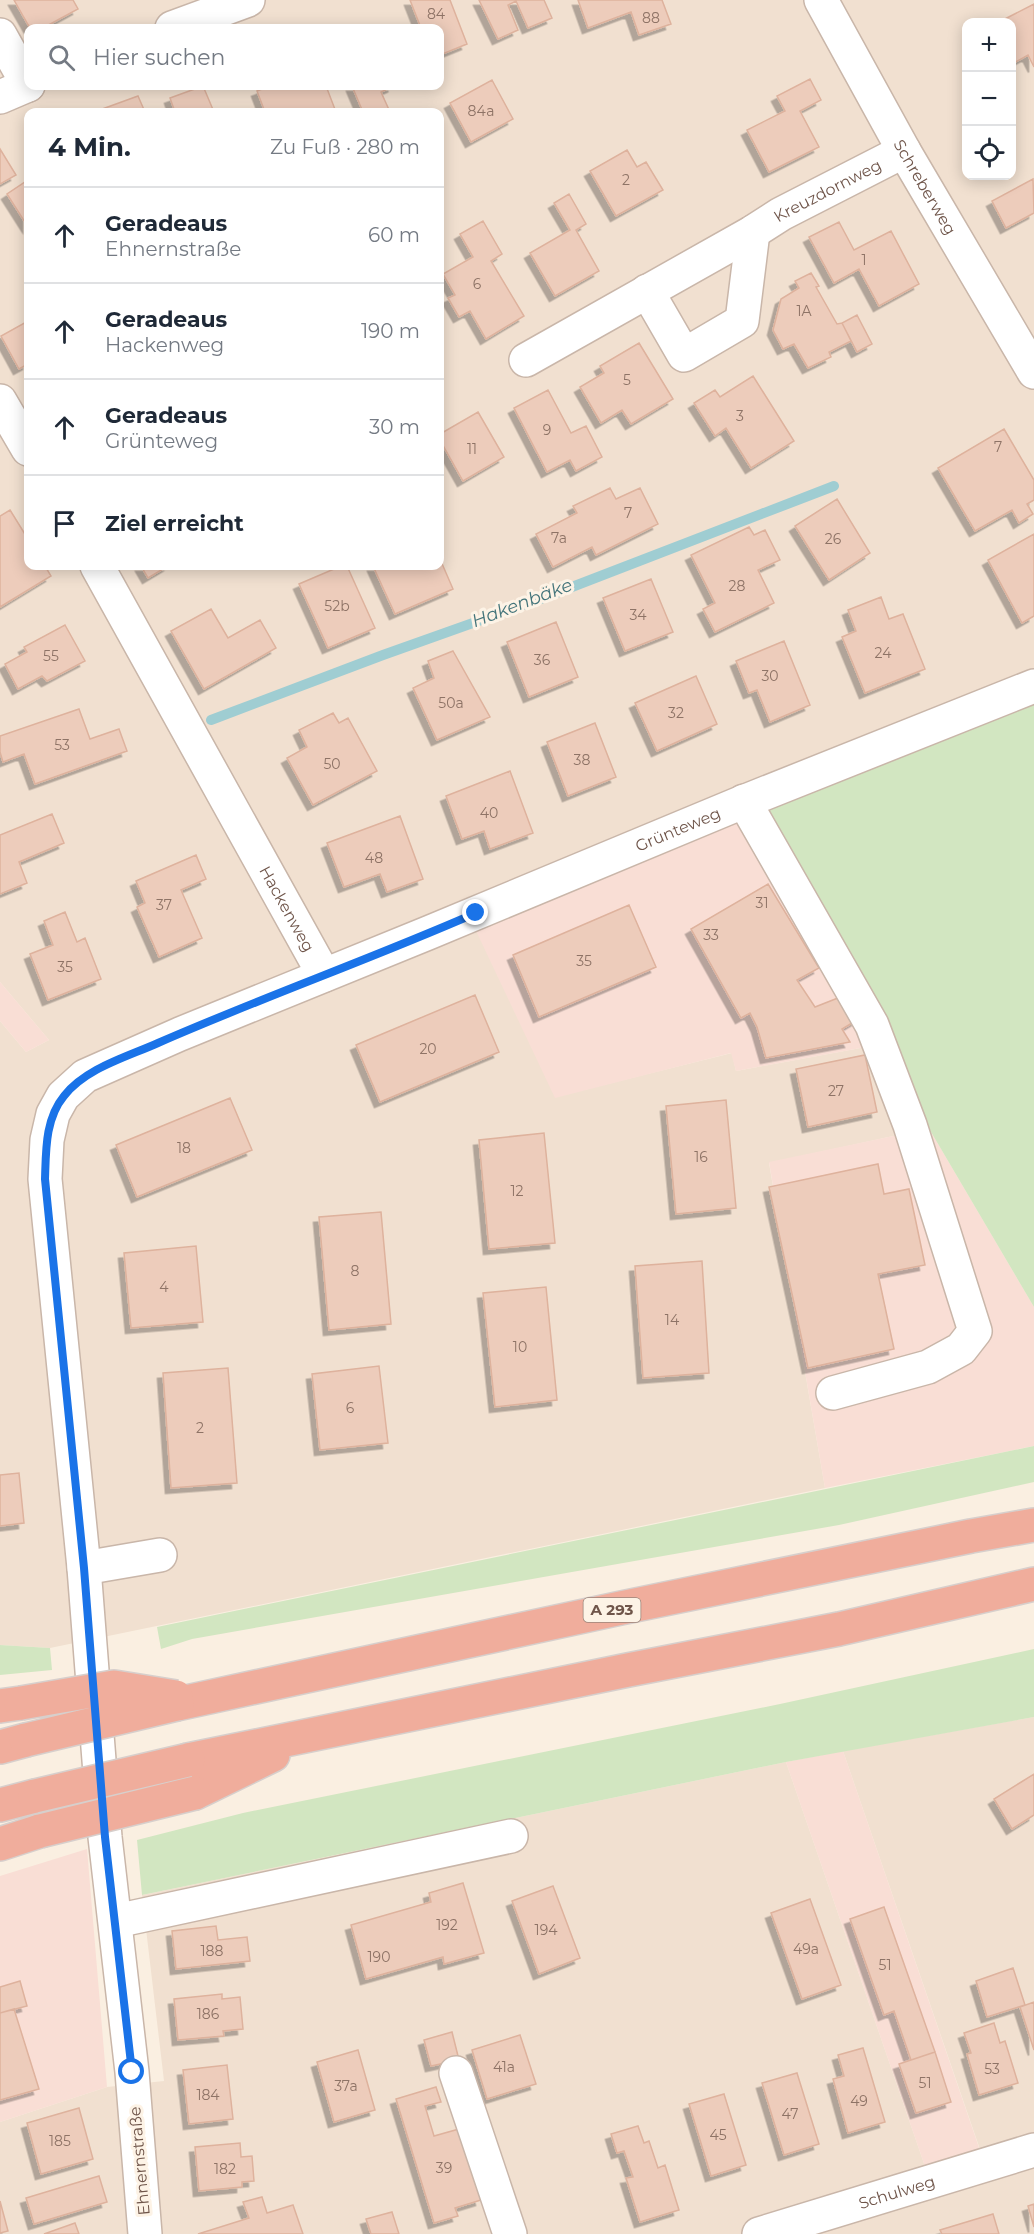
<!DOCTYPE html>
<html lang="de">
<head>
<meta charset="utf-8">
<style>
  :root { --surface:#fff; --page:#f2f2f3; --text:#1f2937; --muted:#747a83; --line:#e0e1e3 }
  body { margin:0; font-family:Montserrat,sans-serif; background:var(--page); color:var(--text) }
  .controls { position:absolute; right:18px; top:18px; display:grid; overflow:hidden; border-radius:12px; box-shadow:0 3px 15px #0003 }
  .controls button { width:54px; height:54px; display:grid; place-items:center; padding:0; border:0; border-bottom:2px solid var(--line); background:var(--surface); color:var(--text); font:30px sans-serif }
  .stop { position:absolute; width:18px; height:18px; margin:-14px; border:4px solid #1a73e8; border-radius:50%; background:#fff }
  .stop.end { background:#1a73e8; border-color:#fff; box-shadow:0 2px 6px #0008 }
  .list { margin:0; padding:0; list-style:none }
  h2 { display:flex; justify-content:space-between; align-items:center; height:78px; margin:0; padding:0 24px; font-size:26px }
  h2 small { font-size:20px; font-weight:400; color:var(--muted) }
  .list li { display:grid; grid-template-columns:39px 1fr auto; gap:18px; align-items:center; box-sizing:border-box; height:96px; padding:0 24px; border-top:2px solid var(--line) }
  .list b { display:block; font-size:22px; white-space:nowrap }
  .list p { margin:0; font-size:20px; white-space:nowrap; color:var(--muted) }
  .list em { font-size:20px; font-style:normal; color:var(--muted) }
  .icon { flex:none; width:33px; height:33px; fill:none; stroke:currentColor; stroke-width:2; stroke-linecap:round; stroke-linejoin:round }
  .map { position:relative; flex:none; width:1034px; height:2234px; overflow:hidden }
  .search { position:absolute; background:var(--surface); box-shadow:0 3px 15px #0003; left:24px; top:24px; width:420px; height:66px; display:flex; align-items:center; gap:15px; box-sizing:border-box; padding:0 21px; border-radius:12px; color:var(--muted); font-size:22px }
  .panel { position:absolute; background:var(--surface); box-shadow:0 3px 15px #0003; left:24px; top:108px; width:420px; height:462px; border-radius:12px }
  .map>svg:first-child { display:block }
</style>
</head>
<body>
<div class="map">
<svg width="1034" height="2234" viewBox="0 0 1034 2234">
  <defs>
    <filter id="shadow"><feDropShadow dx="-5.5" dy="5.5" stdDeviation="0" flood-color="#0004"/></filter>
  </defs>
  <rect width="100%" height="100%" fill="#faefe1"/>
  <!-- residential -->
  <path fill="#f1e0d0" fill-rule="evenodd" d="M0,0H1034V686L555,1097L732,1053L736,1071L866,1047L898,1135L769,1163L825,1488L50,1648L0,1645V1021L26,1052L49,1040L0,982ZM966,22H1012V176H966ZM28,28H440V86H28ZM28,112H440V566H28Z
    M1034,1717V2234H0V2122L107,2087L164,2081L142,1895L786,1762L930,2181L985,2164L843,1751Z"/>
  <!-- commercial -->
  <path fill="#f9ded5" d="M738,804L1034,1307V1446L825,1488L769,1162L898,1135L866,1047L736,1071L731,1053L555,1098L469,916Z
    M0,982L49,1040L26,1052L0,1021Z
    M843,1751L985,2165L930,2181L786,1762Z
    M87,1849L107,2087L0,2122V1876Z"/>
  <!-- green -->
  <path fill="#d2e6c1" d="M1034,686V1307L738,804Z
    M1034,1446V1482L839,1525L192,1639L161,1649L157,1627Z
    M0,1645L50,1648L52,1670L0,1675Z
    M1034,1649V1717L786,1762L142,1895L137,1840L243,1813L780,1704Z"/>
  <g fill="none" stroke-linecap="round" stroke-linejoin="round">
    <!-- stream -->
    <path stroke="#9fcdd2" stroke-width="10" d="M211,720L383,655L546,597L834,486"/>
  </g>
  <!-- building -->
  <path fill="#edccbb" stroke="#deb29d" stroke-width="1.5" filter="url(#shadow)" d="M14,0H73L78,9L43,28H30Z
    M410,0H450L467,44L440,55V28H421Z
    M479,0H544L552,18L528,28L516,1L508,5L518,30L498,39Z
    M578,0H662L671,24L639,35L631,12L588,28Z
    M1034,4V67L1028,55L1012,64V22H999Z
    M810,79L821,100L800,111L819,147L769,172L747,130L785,111L777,96Z
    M492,80L513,119L471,142L450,103Z
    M203,86L214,112H175L170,98Z
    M270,86H326L336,112H265L257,91Z
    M352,86H394L381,92L390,112H363Z
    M138,96L145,112H94Z
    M0,149L16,175L0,184Z
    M627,150L637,167L646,162L663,190L616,216L590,171Z
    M1033,179L1034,213L1006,228L992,201Z
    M28,180V227L7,194Z
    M569,194L586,224L576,230L599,271L555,296L530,253L570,230L554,203Z
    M483,221L502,254L491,261L524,316L486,339L470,311L459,317L448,298L455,295L443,274L473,257L460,234Z
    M839,222L854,250L891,231L919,284L879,306L859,269L834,283L809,237Z
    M811,273L819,286L816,287L837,324L842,323L851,341L829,352L831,357L808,368L794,344L783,349L773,330L781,299L799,288L795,281Z
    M857,315L872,344L857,352L842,323Z
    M28,321V364L19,369L1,336Z
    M639,343L673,399L631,424L622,410L601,423L580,387L604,373L600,366Z
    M753,376L794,441L751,468L726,428L715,436L694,403L715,390L720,397Z
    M548,390L571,433L586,426L602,457L576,471L570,460L547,472L514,408Z
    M478,412L504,457L463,481L440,440V434Z
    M1004,429L1034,480V500L1027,504L1033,514L1019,523L1012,510L975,531L938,468Z
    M610,488L616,499L640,488L658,524L596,555L592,547L553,567L536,534L577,513L573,506Z
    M837,499L870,553L829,580L795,526Z
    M10,510L28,539V566H45L51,576L0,607V516Z
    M749,527L754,535L765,530L780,560L758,570L774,603L715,632L703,609L715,603L691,555Z
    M1034,534V616L1022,623L988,560Z
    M440,559L453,589L395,614L373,566H440Z
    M141,566H168L148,578Z
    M341,566H347L375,628L328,648L299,584Z
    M651,579L673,632L625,651L603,598Z
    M881,597L889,619L903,614L925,669L865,693L842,637L856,631L848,610Z
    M211,609L228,638L260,620L276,648L204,689L171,631Z
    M556,622L578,677L529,697L507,642Z
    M65,625L85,661L47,681L42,676L18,689L5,664L27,652L24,647Z
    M784,641L810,705L770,722L757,690L749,693L736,661Z
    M453,651L490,717L437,740L413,688L434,678L428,661Z
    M696,676L717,724L657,751L635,703Z
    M79,709L90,739L119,729L127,751L35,784L24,754L3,762L0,752V736Z
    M333,713L339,723L348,718L377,771L313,805L287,758L307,747L299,730Z
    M595,723L616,777L568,796L547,742Z
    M510,771L533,833L490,849L484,831L462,839L446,796Z
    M52,814L64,843L19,862L27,883L0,894V835Z
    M400,816L423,879L387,892L380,874L344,887L327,843Z
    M196,855L206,879L181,890L202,938L159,957L137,907L145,903L136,881Z
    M768,884L819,968L797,980L815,1007L843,996L857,1020L842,1029L850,1042L766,1058L757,1027L750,1013L741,1018L691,929Z
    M629,905L656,967L539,1017L513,955Z
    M65,912L77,942L85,938L101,979L48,1000L30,954L53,945L44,921Z
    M475,995L499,1052L380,1102L356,1045Z
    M865,1055L877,1112L808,1127L796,1069Z
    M230,1098L252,1150L137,1197L116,1145Z
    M726,1100L736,1208L676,1214L666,1106Z
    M544,1133L555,1243L489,1249L479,1140Z
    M878,1164L884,1194L909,1189L925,1265L878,1274L894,1349L808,1368L769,1187Z
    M381,1212L391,1324L329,1330L319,1217Z
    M196,1246L203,1322L131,1328L124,1253Z
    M702,1261L709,1373L643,1378L635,1266Z
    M546,1287L557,1400L495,1407L483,1293Z
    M379,1366L388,1443L320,1450L312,1374Z
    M228,1368L237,1483L171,1488L163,1373Z
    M19,1473L24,1523L0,1526V1475Z
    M1034,1774V1815L1012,1829L994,1799Z
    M463,1883L484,1953L444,1964L443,1957L366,1979L351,1925L431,1902L429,1893Z
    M553,1886L580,1958L539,1974L512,1901Z
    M810,1899L841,1985L802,1999L771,1913Z
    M884,1907L935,2052L911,2060L894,2011L884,2015L850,1919Z
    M216,1926L218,1940L247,1937L250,1961L176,1969L172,1931Z
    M1013,1968L1025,2005L987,2017L976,1981Z
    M20,1981L27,2006L0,2013V1987Z
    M222,1994V1999L240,1997L243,2029L223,2031L224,2036L178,2040L174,1999Z
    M1034,2002V2050L1020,2007Z
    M14,2009L39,2089L0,2100V2013Z
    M994,2023L1000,2043L1005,2041L1018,2083L979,2095L967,2054L971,2053L964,2033Z
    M452,2032L459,2060L431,2066L424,2040Z
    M520,2035L536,2084L487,2099L472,2050Z
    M863,2048L885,2122L848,2133L833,2079L844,2076L838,2055Z
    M358,2050L375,2110L334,2122L317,2062Z
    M935,2052L951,2102L916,2113L899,2064Z
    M227,2065L233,2119L189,2124L183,2070Z
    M797,2073L819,2144L784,2155L762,2083Z
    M436,2087L441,2102L425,2106L434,2136L459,2129L481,2200L455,2208L458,2216L434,2223L396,2099Z
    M724,2094L746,2165L711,2176L689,2104Z
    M79,2108L93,2159L41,2174L27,2123Z
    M638,2126L644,2143L649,2141L658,2168L665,2165L679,2210L640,2222L626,2178L633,2177L624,2151L617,2153L611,2134Z
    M240,2143L241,2157L252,2156L254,2181L242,2182V2187L199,2191L195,2147Z
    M99,2176L107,2202L34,2224L26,2198Z
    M262,2197L267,2213L293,2205L303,2234H198L249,2218L243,2202Z
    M0,2201L8,2231L0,2233Z
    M1034,2204V2227L1028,2206Z
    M392,2212L399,2234H371L366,2219Z
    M993,2214L999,2234H942L940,2230Z
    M75,2223L79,2234H44Z"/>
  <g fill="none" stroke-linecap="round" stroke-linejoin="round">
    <!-- minor casing -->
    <g stroke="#c9b6a9" stroke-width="36">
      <g id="minor">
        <path id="s1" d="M821,0L904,151L1034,372"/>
        <path d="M172,28L248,0"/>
        <path d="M0,35L28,85"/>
        <path d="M0,97L28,85"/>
        <path d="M647,291L684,355L742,321L753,232"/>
        <path id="s2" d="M526,360L753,232L781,214L904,151"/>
        <path d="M0,401L28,449"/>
        <path id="s3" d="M97,566L324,975"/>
        <path d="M744,801L872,1025L910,1125L975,1331L961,1349L928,1367L833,1393"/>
        <path d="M84,1568L160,1555"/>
        <path d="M116,1921L511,1836"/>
        <path d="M456,2073L510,2234"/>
        <path id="s4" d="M145,2234L132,2072L105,1837L84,1568L45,1179L47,1140L53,1114L63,1096L85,1076L180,1034L428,933L738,804L1034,686"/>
        <path id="s5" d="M759,2234L1034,2150"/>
      </g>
    </g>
    <!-- highway casing -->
    <g stroke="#d7cfcc" stroke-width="36">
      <path id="highway" d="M177,1704L621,1608L971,1536L1034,1525
        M0,1706L21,1703
        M0,1747L26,1740
        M188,1760L628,1670L839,1629L1034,1584
        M195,1793L273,1755
        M0,1805L35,1796
        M0,1844L40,1831"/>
    </g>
    <!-- minor -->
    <use href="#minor" stroke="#fff" stroke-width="33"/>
    <!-- highway -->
    <use href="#highway" stroke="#f0ad9c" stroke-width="33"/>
    <!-- highway-bridge casing -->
    <g stroke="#d7cfcc" stroke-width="36" stroke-linecap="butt">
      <path id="highway-bridge" d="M21,1703L114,1687L176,1697
        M26,1740L177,1704
        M35,1796L188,1760
        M40,1831L195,1793"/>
    </g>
    <!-- highway-bridge -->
    <use href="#highway-bridge" stroke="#f0ad9c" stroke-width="33"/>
  </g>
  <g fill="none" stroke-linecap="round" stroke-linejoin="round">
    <!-- route -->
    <path stroke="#1a73e8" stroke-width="8" d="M132,2072L105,1837L84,1568L45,1179C46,1151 45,1119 64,1096C86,1068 127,1057 158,1043C263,997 371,959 476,913"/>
  </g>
  <g text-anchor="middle" stroke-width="6" stroke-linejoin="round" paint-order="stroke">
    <!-- number labels -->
    <g font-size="14" fill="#8e7366">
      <text x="436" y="19">84</text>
      <text x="651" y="23">88</text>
      <text x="481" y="116">84a</text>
      <text x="626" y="185">2</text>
      <text x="864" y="265">1</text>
      <text x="477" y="289">6</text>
      <text x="804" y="316">1A</text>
      <text x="627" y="385">5</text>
      <text x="740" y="421">3</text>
      <text x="547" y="435">9</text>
      <text x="998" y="452">7</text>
      <text x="472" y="454">11</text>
      <text x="628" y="518">7</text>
      <text x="559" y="543">7a</text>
      <text x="833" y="544">26</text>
      <text x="737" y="591">28</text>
      <text x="337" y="611">52b</text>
      <text x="638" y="620">34</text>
      <text x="883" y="658">24</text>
      <text x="51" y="661">55</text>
      <text x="542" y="665">36</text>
      <text x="770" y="681">30</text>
      <text x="451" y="708">50a</text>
      <text x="676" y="718">32</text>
      <text x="62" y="750">53</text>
      <text x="582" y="765">38</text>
      <text x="332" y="769">50</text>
      <text x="489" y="818">40</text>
      <text x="374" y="863">48</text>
      <text x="762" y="908">31</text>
      <text x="164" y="910">37</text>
      <text x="711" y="940">33</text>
      <text x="584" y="966">35</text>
      <text x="65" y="972">35</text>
      <text x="428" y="1054">20</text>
      <text x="836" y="1096">27</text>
      <text x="184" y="1153">18</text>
      <text x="701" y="1162">16</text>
      <text x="517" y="1196">12</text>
      <text x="355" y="1276">8</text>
      <text x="164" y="1292">4</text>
      <text x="672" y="1325">14</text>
      <text x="520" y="1352">10</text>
      <text x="350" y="1413">6</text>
      <text x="200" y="1433">2</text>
      <text x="447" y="1930">192</text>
      <text x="546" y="1935">194</text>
      <text x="806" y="1954">49a</text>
      <text x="212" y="1956">188</text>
      <text x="379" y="1962">190</text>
      <text x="885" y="1970">51</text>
      <text x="208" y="2019">186</text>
      <text x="504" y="2072">41a</text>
      <text x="992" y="2074">53</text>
      <text x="925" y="2088">51</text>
      <text x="346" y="2091">37a</text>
      <text x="208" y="2100">184</text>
      <text x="859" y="2106">49</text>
      <text x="790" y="2119">47</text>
      <text x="718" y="2140">45</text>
      <text x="60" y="2146">185</text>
      <text x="444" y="2173">39</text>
      <text x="225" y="2174">182</text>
    </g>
    <!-- shield labels -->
    <rect fill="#fdf3e6" stroke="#9a8479" stroke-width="1.5" x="583.5" y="1598" width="57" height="24" rx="4.5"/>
    <g font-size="15" font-weight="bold" fill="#6f554a">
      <text x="612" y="1615">A 293</text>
    </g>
    <!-- street labels -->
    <g font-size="16" fill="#6f554a" stroke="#fdf3e6">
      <text dy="6" stroke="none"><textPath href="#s1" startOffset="214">Schreberweg</textPath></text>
      <text dy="6" stroke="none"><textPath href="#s2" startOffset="346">Kreuzdornweg</textPath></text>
      <text dy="6" stroke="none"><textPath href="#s4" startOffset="1818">Grünteweg</textPath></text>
      <text dy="6" stroke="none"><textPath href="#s3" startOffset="392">Hackenweg</textPath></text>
      <text transform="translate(139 2161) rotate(-95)" y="6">Ehnernstraße</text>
      <text dy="6" stroke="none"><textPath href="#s5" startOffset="144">Schulweg</textPath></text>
    </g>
    <!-- water labels -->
    <g font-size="18" font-style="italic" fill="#43747a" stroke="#fdf3e6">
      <text transform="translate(522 603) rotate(-21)" y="6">Hakenbäke</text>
    </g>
  </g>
</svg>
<div class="controls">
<button>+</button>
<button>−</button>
<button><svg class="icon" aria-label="locate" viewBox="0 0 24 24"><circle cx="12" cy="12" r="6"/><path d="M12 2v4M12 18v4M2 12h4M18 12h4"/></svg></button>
</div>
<div class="stop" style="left:132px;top:2072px"></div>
<div class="stop end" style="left:476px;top:913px"></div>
<div class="search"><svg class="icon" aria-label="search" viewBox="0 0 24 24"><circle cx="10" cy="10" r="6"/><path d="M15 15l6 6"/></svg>Hier suchen</div>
<section class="panel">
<h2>4 Min.<small>Zu Fuß · 280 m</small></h2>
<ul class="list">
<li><svg class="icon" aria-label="ahead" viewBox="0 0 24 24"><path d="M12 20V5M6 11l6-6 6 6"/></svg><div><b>Geradeaus</b><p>Ehnernstraße</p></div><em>60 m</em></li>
<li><svg class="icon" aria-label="ahead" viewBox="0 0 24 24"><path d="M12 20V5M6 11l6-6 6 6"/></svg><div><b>Geradeaus</b><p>Hackenweg</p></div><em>190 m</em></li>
<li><svg class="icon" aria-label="ahead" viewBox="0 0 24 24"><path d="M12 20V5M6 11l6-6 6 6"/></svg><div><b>Geradeaus</b><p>Grünteweg</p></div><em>30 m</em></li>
<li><svg class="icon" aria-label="arrive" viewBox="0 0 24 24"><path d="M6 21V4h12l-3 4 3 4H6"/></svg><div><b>Ziel erreicht</b></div></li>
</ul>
</section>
</div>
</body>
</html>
